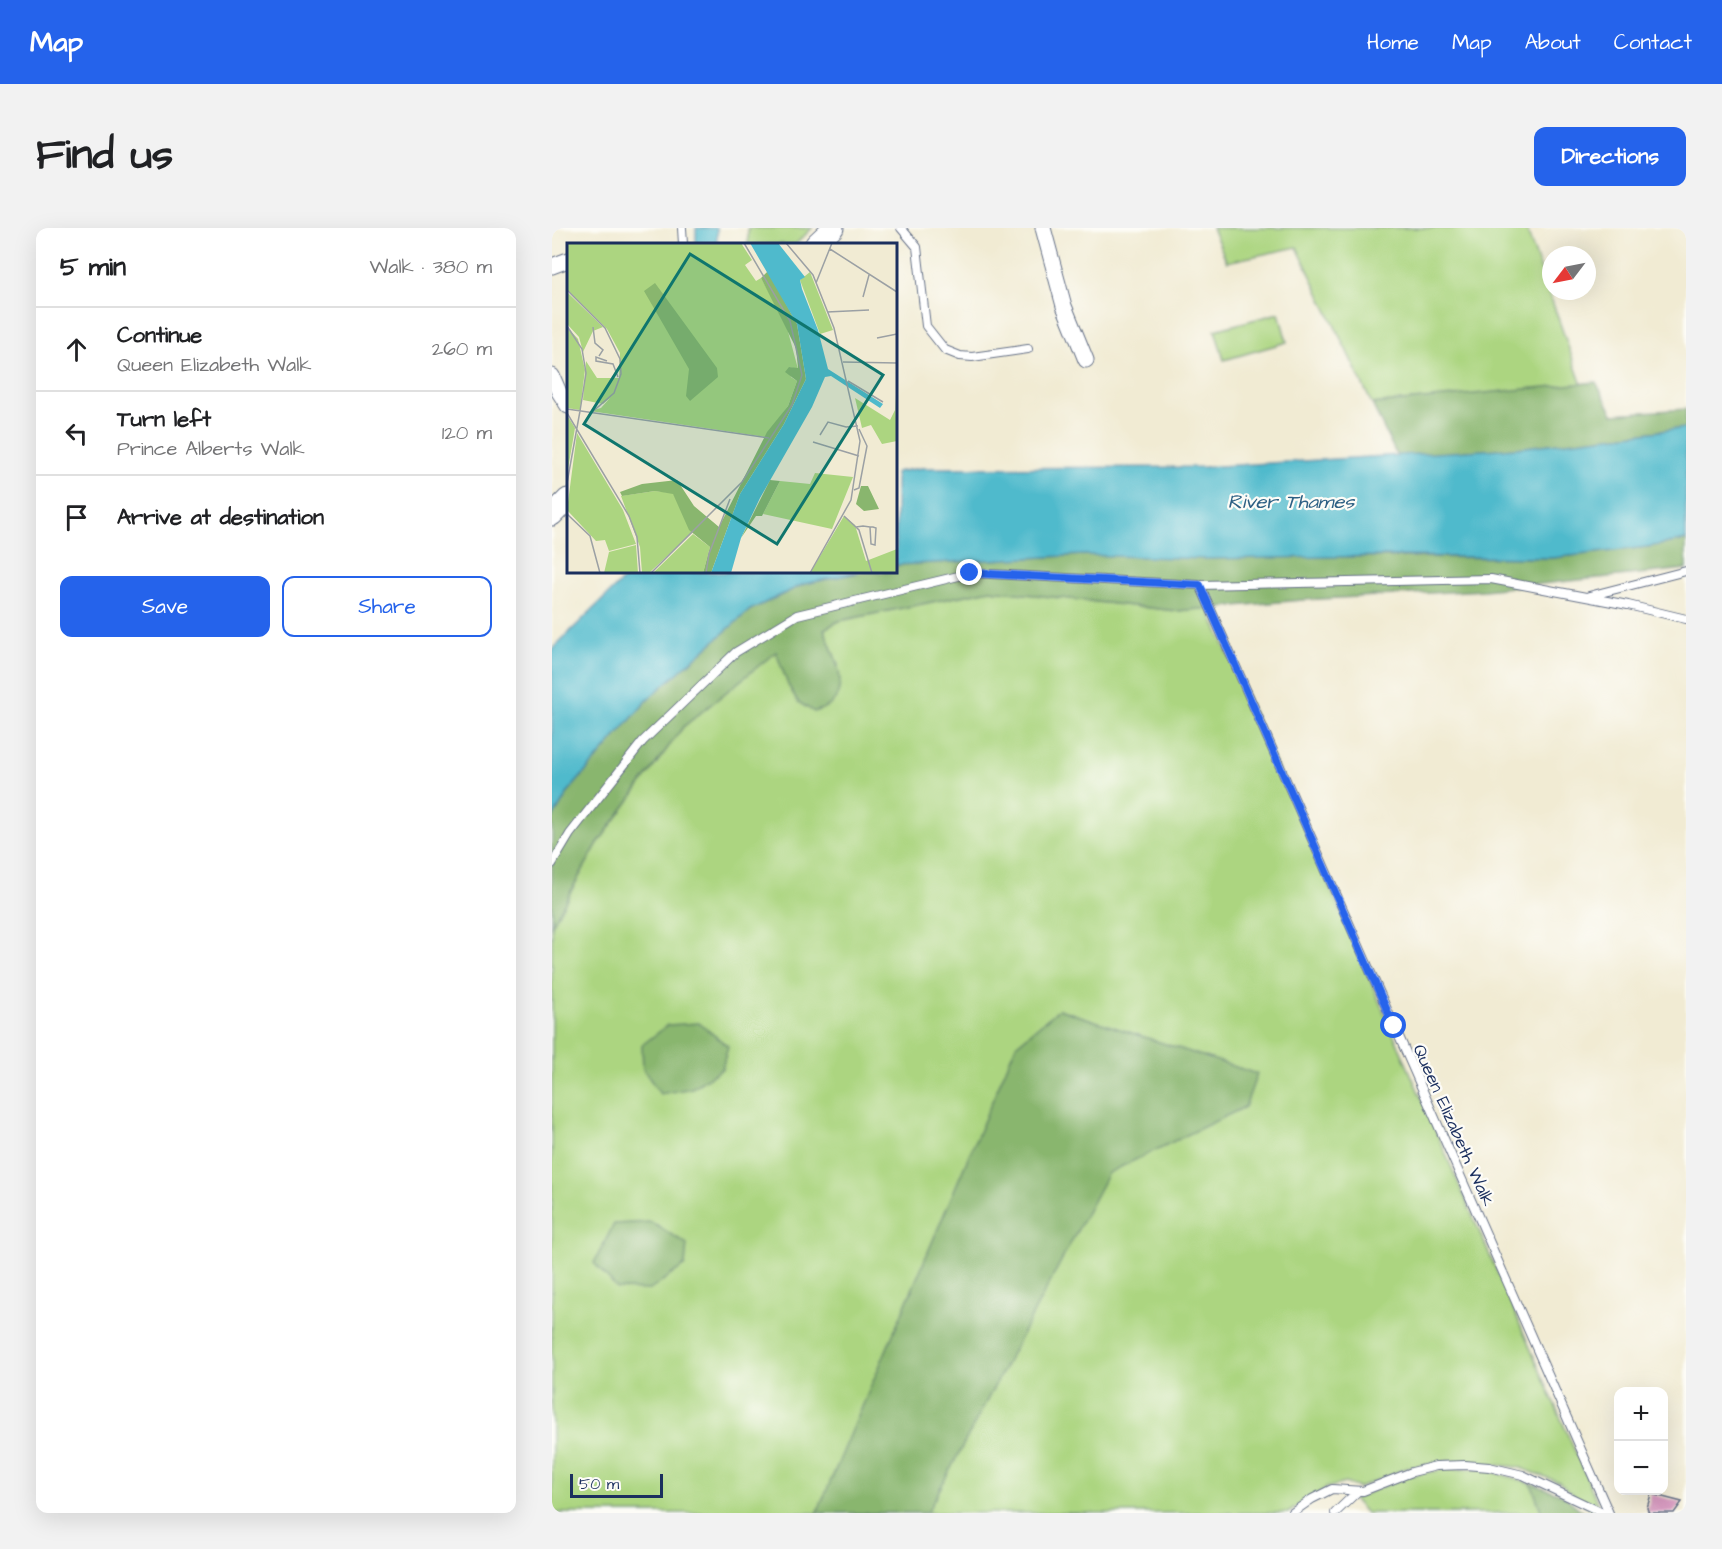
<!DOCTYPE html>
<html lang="en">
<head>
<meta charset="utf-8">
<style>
  :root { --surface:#fff; --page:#f2f2f2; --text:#202124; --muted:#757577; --line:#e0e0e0; --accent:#2563eb }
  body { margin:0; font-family:"Architects Daughter",sans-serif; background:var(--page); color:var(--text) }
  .controls { position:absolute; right:18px; bottom:18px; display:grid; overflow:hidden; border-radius:12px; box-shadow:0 6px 24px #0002 }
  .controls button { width:54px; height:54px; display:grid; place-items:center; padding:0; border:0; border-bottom:2px solid var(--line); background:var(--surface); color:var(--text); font:30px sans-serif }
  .compass { position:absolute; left:990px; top:18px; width:54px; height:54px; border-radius:50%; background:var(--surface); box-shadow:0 6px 24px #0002; rotate:238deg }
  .scale { position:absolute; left:18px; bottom:15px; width:93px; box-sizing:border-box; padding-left:6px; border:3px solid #1b2f5e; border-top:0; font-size:16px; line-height:21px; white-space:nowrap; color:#1b2f5e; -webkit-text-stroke:4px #fdfcf7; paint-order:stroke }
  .stop { position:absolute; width:18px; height:18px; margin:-14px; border:4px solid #2563eb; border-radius:50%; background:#fff }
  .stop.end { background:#2563eb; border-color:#fff; box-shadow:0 2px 6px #0008 }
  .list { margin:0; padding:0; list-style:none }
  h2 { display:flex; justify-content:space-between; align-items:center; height:78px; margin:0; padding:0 24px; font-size:26px }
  h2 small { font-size:20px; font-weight:400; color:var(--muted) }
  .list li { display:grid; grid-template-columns:39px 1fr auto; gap:18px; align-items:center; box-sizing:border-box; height:84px; padding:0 24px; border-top:2px solid var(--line) }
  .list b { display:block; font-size:22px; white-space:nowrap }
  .list p { margin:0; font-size:20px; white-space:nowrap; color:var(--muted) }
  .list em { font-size:20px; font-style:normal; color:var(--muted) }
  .actions { display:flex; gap:12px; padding:18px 24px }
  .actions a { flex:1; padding:14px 0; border:2px solid var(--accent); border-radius:12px; text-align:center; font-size:21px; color:var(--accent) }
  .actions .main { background:var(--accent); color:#fff }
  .icon { flex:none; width:33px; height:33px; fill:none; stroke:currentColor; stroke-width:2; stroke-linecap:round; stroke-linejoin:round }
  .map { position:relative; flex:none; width:1134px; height:1285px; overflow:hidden; border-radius:12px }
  header { display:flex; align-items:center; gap:36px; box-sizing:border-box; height:84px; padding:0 30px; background:var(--accent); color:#fff }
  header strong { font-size:28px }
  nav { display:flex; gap:33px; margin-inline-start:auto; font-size:21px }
  .intro { display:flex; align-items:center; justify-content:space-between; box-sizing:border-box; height:144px; padding:0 36px }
  h1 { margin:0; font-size:42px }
  .button { padding:15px 27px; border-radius:12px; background:var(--accent); color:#fff; font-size:21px; font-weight:700 }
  main { display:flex; gap:36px; padding:0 36px }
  aside { flex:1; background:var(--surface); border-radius:12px; box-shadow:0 6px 24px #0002 }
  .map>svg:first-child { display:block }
</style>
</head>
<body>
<header>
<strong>Map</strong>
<nav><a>Home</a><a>Map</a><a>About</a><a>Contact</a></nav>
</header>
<div class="intro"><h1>Find us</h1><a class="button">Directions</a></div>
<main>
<aside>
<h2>5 min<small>Walk · 380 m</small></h2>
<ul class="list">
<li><svg class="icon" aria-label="ahead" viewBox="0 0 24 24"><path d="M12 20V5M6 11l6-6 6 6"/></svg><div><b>Continue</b><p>Queen Elizabeth Walk</p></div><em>260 m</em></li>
<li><svg class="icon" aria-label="left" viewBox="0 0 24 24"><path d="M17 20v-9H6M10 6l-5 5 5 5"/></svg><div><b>Turn left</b><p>Prince Alberts Walk</p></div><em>120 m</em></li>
<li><svg class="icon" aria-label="arrive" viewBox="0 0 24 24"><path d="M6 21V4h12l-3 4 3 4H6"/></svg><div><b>Arrive at destination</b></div></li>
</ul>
<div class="actions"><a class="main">Save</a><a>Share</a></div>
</aside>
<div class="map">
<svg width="1134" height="1285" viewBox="0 0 1134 1285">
  <rect width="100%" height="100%" fill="#fdfcf7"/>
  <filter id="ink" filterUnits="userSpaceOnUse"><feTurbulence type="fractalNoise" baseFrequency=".0167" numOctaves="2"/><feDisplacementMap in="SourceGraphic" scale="12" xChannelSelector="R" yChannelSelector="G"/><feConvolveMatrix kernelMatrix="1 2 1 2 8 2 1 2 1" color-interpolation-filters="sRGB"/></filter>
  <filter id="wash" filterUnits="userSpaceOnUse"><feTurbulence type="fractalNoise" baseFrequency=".008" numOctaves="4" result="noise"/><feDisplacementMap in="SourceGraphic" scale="24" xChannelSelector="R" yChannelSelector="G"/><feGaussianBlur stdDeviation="1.35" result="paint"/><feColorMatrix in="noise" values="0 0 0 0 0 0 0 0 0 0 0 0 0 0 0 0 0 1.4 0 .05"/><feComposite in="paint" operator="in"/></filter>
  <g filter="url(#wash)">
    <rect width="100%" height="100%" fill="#f1ebd3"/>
    <!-- green -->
    <path fill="#acd580" stroke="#64826f" stroke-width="1.5" d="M196,0H260L244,16H196Z
      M660,0H974L1030,157L820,176L745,19L675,34Z
      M727,85L735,114L672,132L663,102Z
      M438,362L625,383L656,380L1050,1285H1043L1007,1254L966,1239L897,1233L854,1240L807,1260L793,1255L774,1260L736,1285H0V697L46,615L131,499L224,423L286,437L272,401L287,393Z
      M894,1241H931L979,1255L990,1285H814L801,1271L856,1248Z"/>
    <!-- forest -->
    <path fill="#89b66e" stroke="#527266" stroke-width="1.5" d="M1044,154L1061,186L1134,181V200L965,220L845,228L820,176Z
      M1134,312V341L932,362L751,372L625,383L438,362L287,393L272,401C280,423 299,456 279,476C275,480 267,482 262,484L246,474L236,457L224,424L131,499L46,615L0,697V591L17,563L98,469L198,382L252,356L309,344H344V337L531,327L1001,330L1095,319Z
      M507,781L705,846L693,879L556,945L375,1285H265L464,817Z
      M147,795L176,818L170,841L140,860L108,866L91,841L90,817L116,797Z
      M99,994L135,1016L133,1037L98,1062L65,1061L42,1035L62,996Z
      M979,1255L1011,1267L1032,1285H990Z"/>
    <!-- water -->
    <path fill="#4fbacc" stroke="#357495" stroke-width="1.5" d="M144,0H165V16H144Z
      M1134,200V312L1095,319L1001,330L838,328L654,331L531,327L344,337V244L369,240L652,239L965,220Z
      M79,344H309L252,356L198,382L98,469L17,563L0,591V421Z"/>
    <g id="blocks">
      <!-- building -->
      <path fill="#d38fba" d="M1099,1266L1130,1274L1122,1285H1097L1095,1280Z"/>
    </g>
  </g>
  <g filter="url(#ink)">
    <use href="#blocks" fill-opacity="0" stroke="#667187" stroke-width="1.5"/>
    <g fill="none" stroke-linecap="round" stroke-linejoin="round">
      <!-- lane casing -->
      <g stroke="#667187" stroke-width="10">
        <path id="lane" d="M130,0L131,16
          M349,0L365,19L374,98L393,122L408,128L420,129L476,121
          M648,357L1057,1285
          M1037,368L1134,343
          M0,636L18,606L91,513L184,424L245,387L419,345L648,357L939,351L1076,377L1134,391
          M740,1285L760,1271L780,1261L811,1263L860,1244L884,1238L913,1237L937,1239L971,1247L1051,1285
          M783,1285L806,1263"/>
      </g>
      <!-- street casing -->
      <g stroke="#667187" stroke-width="17">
        <path id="street" d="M491,0L512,78L534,132
          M0,38L16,32
          M0,148L7,164L16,178"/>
      </g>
      <!-- secondary casing -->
      <g stroke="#667187" stroke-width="23">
        <path id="secondary" d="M264,16L281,0
          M0,287L16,271"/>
      </g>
      <!-- lane -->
      <use href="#lane" stroke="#fff" stroke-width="8"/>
      <!-- street -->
      <use href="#street" stroke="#fff" stroke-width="15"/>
      <!-- secondary -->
      <use href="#secondary" stroke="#fff" stroke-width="21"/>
    </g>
  </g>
  <g fill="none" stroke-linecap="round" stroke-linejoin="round" filter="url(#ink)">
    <!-- route -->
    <path stroke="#2563eb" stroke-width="8" d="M418,345L648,357L842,798"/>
  </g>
  <g text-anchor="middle" stroke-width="4.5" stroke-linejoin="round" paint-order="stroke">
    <!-- street labels -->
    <g font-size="18" fill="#1b2f5e" stroke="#fdfcf7">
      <text transform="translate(902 897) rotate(66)" y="6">Queen Elizabeth Walk</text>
    </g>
    <!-- water labels -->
    <g font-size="20" font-style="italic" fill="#2d6084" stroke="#fdfcf7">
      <text x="739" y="280">River Thames</text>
    </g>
  </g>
  <!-- overview -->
  <g transform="translate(15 15)">
    <rect width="330" height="330" fill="#f1ebd3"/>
    <path d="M0,0H174L185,17L178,22L189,38L194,35L219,81L231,126L222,124L224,134L230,138L221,163L198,194L23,168L34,165L43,155L36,161L16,157L19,118L30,135H52L53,110L40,86L0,47ZM243,29L266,87L253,91L233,37ZM0,49L36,84L26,88L16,109L12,94L0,81ZM0,84L11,96L18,127L13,167L0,165ZM328,152L330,198L315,201L304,182L295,185L288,155L323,177L328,167ZM0,172L8,185L0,232ZM10,190L56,267L69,301L42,308L38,297L29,298L0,267ZM248,230L286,234L265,286L196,271L213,238L243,241ZM88,248L106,250L125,290L82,330H75L73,304L54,253ZM277,273L288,282L299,318L330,306V330H243ZM126,291L143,304L136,330H86ZM69,302L71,330H37L42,309Z" fill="#acd580"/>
    <path d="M201,28L230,81L239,136L217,181L173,251L144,330H136L143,304L122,287L106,251L88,248L55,253L53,249L75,241L110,237L127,263L152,284L200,189L221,163L230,138L218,129L222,124L231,125L229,105L194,35ZM88,40L150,125L151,134L123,158L119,153L122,126L77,48ZM203,237L213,238L195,273H189L174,295ZM294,243H301L312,266L297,268L289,261Z" fill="#89b66e"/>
    <path d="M183,0H211L238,34L233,37L235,46L251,87L261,126L316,161L313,165L264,133L258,134L245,164L193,255L174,295L164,330H144L173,251L217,181L239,136L230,81Z" fill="#4fbacc"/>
    <path fill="none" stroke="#9ba0a4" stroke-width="1.5" d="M219,0L246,32L267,85L293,198L284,257L243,330M263,6L330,49M249,40L265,0M0,47L38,85L53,116L54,131L47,150L24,170M296,54L302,32M260,69L302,67M0,83L15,106L19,130L13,168M26,84L28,100L36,107L32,113M310,95L330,91M40,118L29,114V118L46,121L51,134M276,119L330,120M281,138L316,159M0,166L202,195M0,170L62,273L70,294L73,330M253,192L261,179L279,184L291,183M246,199L292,213M0,240L13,168M287,247L292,245L300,203L292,186M0,271L23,293L33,330M277,273L292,287L305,330M289,284L296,283L303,284H306L309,285L308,302L304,301L303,284M84,330L175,239L225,162L235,132L223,78L177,0M139,330L142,311L163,256"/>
    <path fill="#0f766e" fill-opacity="0.15" stroke="#0f766e" stroke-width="3" d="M123,11L316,132L210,301L17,181Z"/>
    <rect width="330" height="330" fill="none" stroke="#1b2f5e" stroke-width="3"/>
  </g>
</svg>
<div class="controls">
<button>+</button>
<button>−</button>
</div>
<svg class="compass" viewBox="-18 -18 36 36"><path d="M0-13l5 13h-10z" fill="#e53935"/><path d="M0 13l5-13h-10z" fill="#757577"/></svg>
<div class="scale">50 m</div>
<div class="stop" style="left:842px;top:798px"></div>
<div class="stop end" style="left:418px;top:345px"></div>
</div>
</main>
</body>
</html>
